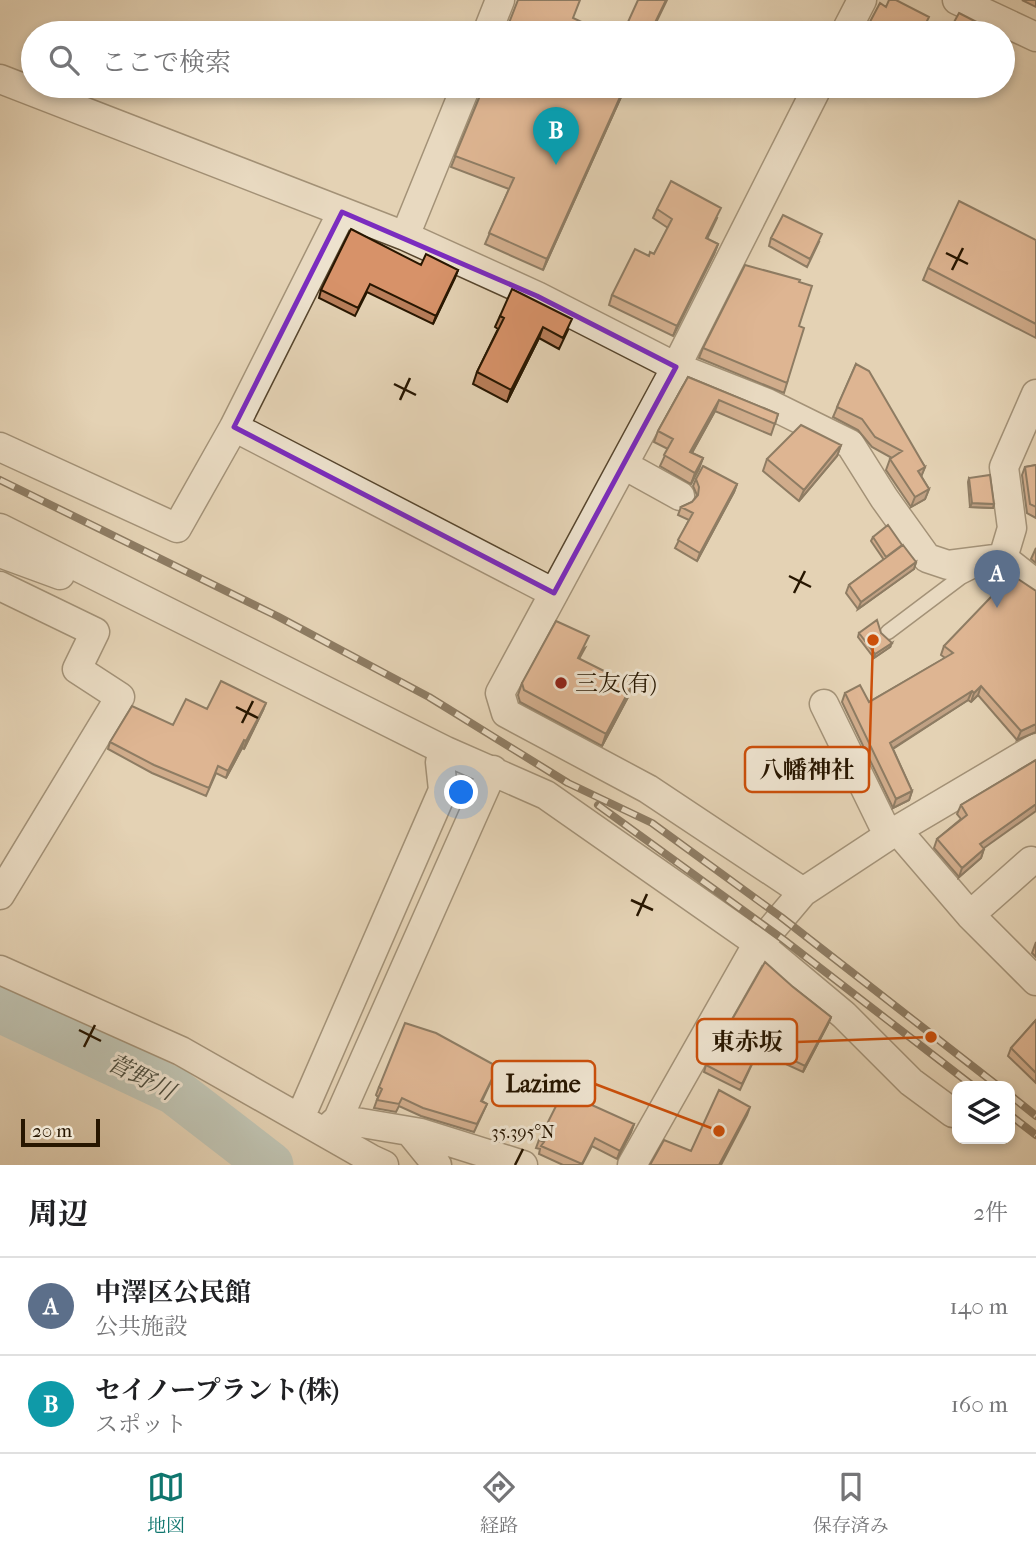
<!DOCTYPE html>
<html lang="ja">
<head>
<meta charset="utf-8">
<style>
  :root { --surface:#fff; --page:#f6f6f6; --text:#202124; --muted:#757577; --line:#e0e0e0; --accent:#0f766e }
  body { margin:0; font-family:"IM FELL French Canon","Noto Serif JP",serif; background:var(--page); color:var(--text) }
  .controls { position:absolute; right:21px; bottom:21px; display:grid; overflow:hidden; border-radius:14px; box-shadow:0 4px 10px #0003 }
  .controls button { width:63px; height:63px; display:grid; place-items:center; padding:0; border:0; border-bottom:2px solid var(--line); background:var(--surface); color:var(--text); font:35px sans-serif }
  .scale { position:absolute; left:21px; bottom:18px; width:79px; box-sizing:border-box; padding-left:7px; border:4px solid #271600; border-top:0; font-size:19px; line-height:24px; white-space:nowrap; color:#271600; -webkit-text-stroke:5px #ede2ce; paint-order:stroke }
  .you { position:absolute; left:462px; top:793px; width:24px; height:24px; margin:-18px; border:5px solid #fff; border-radius:50%; background:#1a73e8; box-shadow:0 0 0 10px #1a73e833 }
  .badge { display:grid; place-items:center; width:46px; height:46px; border-radius:50%; background:var(--accent); color:#fff; font-size:23px; font-weight:700 }
  .pin { position:absolute; translate:-50% -58px; filter:drop-shadow(0 2px 4px #0008) }
  .pin::after { content:''; position:absolute; top:37px; width:24px; height:21px; background:inherit; clip-path:polygon(0 0,100% 0,50% 100%) }
  .list { margin:0; padding:0; list-style:none }
  h2 { display:flex; justify-content:space-between; align-items:center; height:91px; margin:0; padding:0 28px; font-size:30px }
  h2 small { font-size:23px; font-weight:400; color:var(--muted) }
  .list li { display:grid; grid-template-columns:46px 1fr auto; gap:21px; align-items:center; box-sizing:border-box; height:98px; padding:0 28px; border-top:2px solid var(--line) }
  .list b { display:block; font-size:26px; white-space:nowrap }
  .list p { margin:0; font-size:23px; white-space:nowrap; color:var(--muted) }
  .list em { font-size:23px; font-style:normal; color:var(--muted) }
  .icon { flex:none; width:38px; height:38px; fill:none; stroke:currentColor; stroke-width:2; stroke-linecap:round; stroke-linejoin:round }
  .map { position:relative; flex:none; width:1036px; height:1165px; overflow:hidden }
  .search { position:absolute; background:var(--surface); box-shadow:0 4px 10px #0003; left:21px; right:21px; top:21px; height:77px; display:flex; align-items:center; gap:18px; box-sizing:border-box; padding:0 24px; border-radius:38px; color:var(--muted); font-size:26px }
  .sheet { height:287px; background:var(--surface) }
  nav { display:flex; justify-content:space-around; align-items:center; box-sizing:border-box; height:98px; border-top:2px solid var(--line); background:var(--surface); font-size:19px; color:var(--muted) }
  nav a { display:grid; justify-items:center; gap:4px }
  nav .on { color:var(--accent) }
  .map>svg:first-child { display:block }
</style>
</head>
<body>
<div class="map">
<svg width="1036" height="1165" viewBox="0 0 1036 1165">
  <rect width="100%" height="100%" fill="#e4d2b4"/>
  <filter id="stains"><feTurbulence type="fractalNoise" baseFrequency=".00286" numOctaves="4"/><feColorMatrix values="0 0 0 0 .2 0 0 0 0 .09 0 0 0 0 .02 0 0 0 .5 -.17"/></filter>
  <radialGradient id="worn" r=".72"><stop offset=".6" stop-color="#630" stop-opacity="0"/><stop offset="1" stop-color="#630" stop-opacity=".3"/></radialGradient>
  <g fill="none" stroke-linecap="round" stroke-linejoin="round">
    <!-- river -->
    <path stroke="#97b6b3" stroke-width="47" d="M0,1009L174,1091L270,1165"/>
    <!-- lane casing -->
    <g stroke="#56452d" stroke-width="17">
      <path id="lane" d="M888,632L961,577L975,570"/>
    </g>
    <!-- street casing -->
    <g stroke="#56452d" stroke-width="31">
      <path id="street" d="M957,0L1036,37
        M487,33L500,0
        M845,33L862,0
        M0,79L405,236L537,296L676,367L767,403L850,444L884,498L927,558L948,565L1003,558L1036,584
        M405,236L466,86
        M234,427L554,593
        M0,447L177,528L234,427L342,212
        M624,465L680,496
        M0,528L446,751
        M0,553L60,575
        M1003,558L1012,528L1004,467L1036,394
        M0,586L95,632L77,669L120,697L0,895
        M824,704L888,835
        M897,830L970,915L1036,981
        M803,892L648,789L506,713L500,693L676,367L818,86
        M970,915L1031,861
        M0,970L181,1051L371,1159L384,1165
        M300,1118L443,790L440,762L446,751L546,795L759,944L844,1015L911,1082L953,1113
        M338,1119L493,770
        M326,1130L338,1119L421,1133L523,1165
        M410,1132L437,1165
        M632,1165L754,950L803,892L897,830L1036,748"/>
    </g>
    <!-- lane -->
    <use href="#lane" stroke="#ede2ce" stroke-width="14"/>
    <!-- street -->
    <use href="#street" stroke="#ede2ce" stroke-width="28"/>
    <!-- rail casing -->
    <g stroke="#271600" stroke-width="8">
      <path id="rail" d="M0,480L277,616L429,697L568,783L652,823L781,917L998,1086
        M598,805L784,940L973,1086
        M1010,1095L1036,1116
        M1010,1115L1036,1135"/>
    </g>
    <!-- rail -->
    <use href="#rail" stroke="#ede2ce" stroke-width="5" stroke-dasharray="16" stroke-linecap="butt"/>
  </g>
  <!-- wall -->
  <path fill="#b97e5a" stroke="#271600" stroke-width="2" d="M1022,0H1036V7Z
    M482,86H626L543,270L485,244L509,189L451,167L482,91Z
    M657,209L717,218L707,239L718,244L714,254L673,336L609,305L612,295L649,256L654,254L668,228L653,218Z
    M771,238L819,242L807,267L769,246Z
    M1036,240V338L923,280L928,268Z
    M421,265L458,270L433,324L367,292L355,316L319,298L321,290Z
    M799,282V326L787,383L784,393L699,358L703,348Z
    M500,316L568,330L559,349L539,338L507,402L473,384L477,372L498,329L495,327Z
    M856,364L925,467L921,476L929,489L925,499L911,507L886,470L890,459L892,458L872,447L858,430L833,417Z
    M688,377L778,414L771,435L715,411L692,453L703,458L691,484L660,466L668,449L654,442L658,431Z
    M841,445L837,456L799,501L763,471L767,459Z
    M1036,465V518L1027,513L1022,475L1025,467Z
    M969,478L994,504L993,508L970,507L968,482Z
    M696,479L737,484L734,492L697,561L675,548L689,520L678,515L681,507L692,502L696,497L697,495L693,486Z
    M873,537L901,547L916,562L914,569L858,609L846,593L849,585L884,560L871,541Z
    M1036,548V563L1031,559Z
    M1036,591V732L1017,740L978,695L971,702L968,700L893,749L912,791L909,800L893,808L842,702L845,693L869,702L945,658L941,655L944,646Z
    M859,633L890,647L874,658L858,637Z
    M585,648L579,659L628,697L602,746L520,702L518,695L522,683Z
    M207,709L263,710L244,749L242,748L226,778L216,773L206,796L152,773L108,749L110,742L173,725Z
    M1036,760L984,848L981,858L959,877L934,848L937,839L961,819L957,814L961,805Z
    M1036,942V957L1032,953Z
    M793,987L831,1017L828,1024L803,1072L764,1054L758,1064L753,1062L740,1090L704,1072L706,1065Z
    M1036,1020V1083L1008,1056L1011,1048Z
    M498,1067L482,1101L487,1104L474,1132L421,1116L399,1106L396,1112L374,1108L378,1097L376,1095L379,1087Z
    M634,1124L631,1132L617,1159L592,1146L582,1165H563L539,1154L540,1149L536,1148L539,1140Z"/>
  <!-- shaded-wall -->
  <path fill="#96664a" stroke="#271600" stroke-width="2" d="M666,0H667L651,33H650Z
    M625,86H626L543,270L547,259Z
    M718,244L714,254L673,336L677,326Z
    M458,270L455,278L433,324L436,316Z
    M543,327L539,338L507,402L511,390Z
    M719,400L715,411L686,463L690,452Z
    M841,445L837,456L799,501L804,490Z
    M703,458L699,469L691,484L695,473Z
    M925,467L921,477L918,471Z
    M737,484L734,492L697,561L700,553Z
    M929,489L925,499L911,507L915,497Z
    M972,503L994,504L993,508L970,507Z
    M916,562L914,569L858,609L861,602Z
    M892,643L890,647L874,658L875,654Z
    M632,685L628,697L602,746L606,734Z
    M981,686L978,695L971,702L974,693Z
    M972,691L968,700L887,752L890,743Z
    M266,703L263,710L244,749L246,741Z
    M1036,724V732L1017,740L1021,731Z
    M244,740L242,748L226,778L228,771Z
    M912,791L909,800L893,808L896,799Z
    M1036,804V811L977,853L980,844Z
    M984,849L981,858L959,877L962,868Z
    M831,1017L828,1024L803,1072L805,1066Z
    M750,1107L747,1115L721,1165H719Z
    M634,1124L631,1132L617,1159L620,1151Z"/>
  <!-- building -->
  <path fill="#d79269" stroke="#271600" stroke-width="2" d="M518,0H580L573,18L605,33H502L507,28Z
    M638,0H666L650,33H623Z
    M889,0H896L929,17L921,33H864L880,3L886,7Z
    M959,13L998,33H948Z
    M484,86H625L547,259L489,233L514,178L455,156Z
    M671,181L721,208L706,238L718,244L677,326L612,295L635,249L649,256L650,252L654,254L672,219L657,209Z
    M959,201L1036,240V324L928,268Z
    M783,215L822,234L810,259L771,238Z
    M351,229L421,265L426,254L458,270L436,316L370,284L358,308L321,290Z
    M745,265L800,280L799,282L812,286L799,326L804,328L787,383L703,348Z
    M512,289L572,319L563,338L543,327L511,390L477,372L504,318L500,316Z
    M856,364L869,371L925,467L918,471L929,489L915,497L890,459L902,451L875,437L862,419L837,407Z
    M688,377L778,414L775,424L719,400L690,452L703,458L695,473L664,455L673,439L658,431Z
    M801,425L841,445L804,490L767,459Z
    M1036,465V507L1030,504L1025,467Z
    M703,466L737,484L700,553L678,540L693,513L681,507L692,502L698,495L699,487L696,479Z
    M990,475L994,504L972,503L969,478Z
    M888,525L902,545L886,557L873,537Z
    M903,545L916,562L861,602L849,585Z
    M1012,575L1036,591V724L1021,731L981,686L974,693L972,691L890,743L912,791L896,799L845,693L860,685L869,702L953,653L944,646Z
    M877,620L881,633L892,643L875,654L859,633Z
    M556,621L589,636L578,658L632,685L606,734L524,690L522,683Z
    M221,681L266,703L246,741L244,740L228,771L218,766L209,788L154,765L110,742L132,706L173,725L186,699L207,709Z
    M1036,760V804L980,844L984,849L962,868L937,839L967,815L961,805Z
    M765,962L793,987L831,1017L805,1066L766,1047L761,1057L756,1055L742,1084L706,1065Z
    M1036,1020V1073L1011,1048Z
    M405,1023L436,1033L498,1067L481,1101L487,1104L477,1124L423,1108L402,1098L399,1104L377,1100L382,1089L379,1087Z
    M719,1090L750,1107L719,1165H650L664,1140L691,1151Z
    M563,1092L634,1124L620,1151L595,1138L582,1164L541,1146L544,1142L539,1140Z"/>
  <!-- marked area -->
  <path d="M0 0H1036V1165H0ZM342,212L537,296L676,367L554,593L234,427Z" fill="#e4d2b4" fill-opacity=".55" fill-rule="evenodd"/>
  <path fill="none" stroke="#7b2cbf" stroke-width="5" stroke-linejoin="round" d="M342,212L537,296L676,367L554,593L234,427Z"/>
  <!-- ticks -->
  <path fill="none" stroke="#271600" stroke-width="2.5" d="M946,253L968,264M952,270L963,248M394,384L416,395M400,400L410,378M789,576L811,587M794,593L805,571M236,707L258,718M242,723L253,701M631,900L653,910M637,916L647,894M79,1030L101,1041M84,1047L95,1025M515,1165L523,1149"/>
  <!-- markers -->
  <circle fill="#8f2418" stroke="#ede2ce" stroke-width="2.5" cx="561" cy="683" r="7"/>
  <g text-anchor="middle" stroke-width="6" stroke-linejoin="round" paint-order="stroke">
    <!-- poi labels -->
    <g font-size="23" fill="#271600" stroke="#ede2ce" text-anchor="start">
      <text x="575" y="691">三友(有)</text>
    </g>
    <!-- water labels -->
    <g font-size="24" font-style="italic" fill="#4e4e3f" stroke="#ede2ce">
      <text transform="translate(141 1077) rotate(27)" y="8">菅野川</text>
    </g>
  </g>
  <g font-size="18" text-anchor="middle" fill="#271600" stroke="#ede2ce" stroke-width="6" stroke-linejoin="round" paint-order="stroke">
    <text x="523" y="1138">35.395°N</text>
  </g>
  <!-- callouts -->
  <path fill="none" stroke="#cb4f0a" stroke-width="2.5" d="M873 640L869 770M931 1037L797 1042M719 1131L595 1084"/>
  <g fill="#cb4f0a" stroke="#ede2ce" stroke-width="2.5">
    <circle cx="873" cy="640" r="7"/>
    <circle cx="931" cy="1037" r="7"/>
    <circle cx="719" cy="1131" r="7"/>
  </g>
  <g fill="#ede2ce" stroke="#cb4f0a" stroke-width="2.5">
    <rect x="745" y="747" width="124" height="45" rx="7"/>
    <rect x="697" y="1019" width="100" height="45" rx="7"/>
    <rect x="492" y="1061" width="103" height="45" rx="7"/>
  </g>
  <g font-size="24" text-anchor="middle" font-weight="bold" fill="#271600">
    <text x="807" y="778">八幡神社</text>
    <text x="747" y="1050">東赤坂</text>
    <text x="543" y="1092">Lazime</text>
  </g>
  <rect width="100%" height="100%" filter="url(#stains)"/>
  <rect width="100%" height="100%" fill="url(#worn)"/>
</svg>
<div class="controls">
<button><svg class="icon" aria-label="layers" viewBox="0 0 24 24"><path d="M12 4l9 5-9 5-9-5zM3 14l9 5 9-5"/></svg></button>
</div>
<div class="scale">20 m</div>
<div class="you"></div>
<div class="pin badge" style="left:997px;top:608px;background:#5c6f8a">A</div>
<div class="pin badge" style="left:556px;top:165px;background:#0f9aa8">B</div>
<div class="search"><svg class="icon" aria-label="search" viewBox="0 0 24 24"><circle cx="10" cy="10" r="6"/><path d="M15 15l6 6"/></svg>ここで検索</div>
</div>
<section class="sheet">
<h2>周辺<small>2件</small></h2>
<ul class="list">
<li><span class="badge" style="background:#5c6f8a">A</span><div><b>中澤区公民館</b><p>公共施設</p></div><em>140 m</em></li>
<li><span class="badge" style="background:#0f9aa8">B</span><div><b>セイノープラント(株)</b><p>スポット</p></div><em>160 m</em></li>
</ul>
</section>
<nav>
<a class="on"><svg class="icon" aria-label="map" viewBox="0 0 24 24"><path d="M3 6l6-2 6 2 6-2v14l-6 2-6-2-6 2zM9 4v14M15 6v14"/></svg>地図</a>
<a><svg class="icon" aria-label="directions" viewBox="0 0 24 24"><path d="M12 3l9 9-9 9-9-9zM9 14v-3h6M13 9l2 2-2 2"/></svg>経路</a>
<a><svg class="icon" aria-label="saved" viewBox="0 0 24 24"><path d="M7 4h10v16l-5-4-5 4z"/></svg>保存済み</a>
</nav>
</body>
</html>
